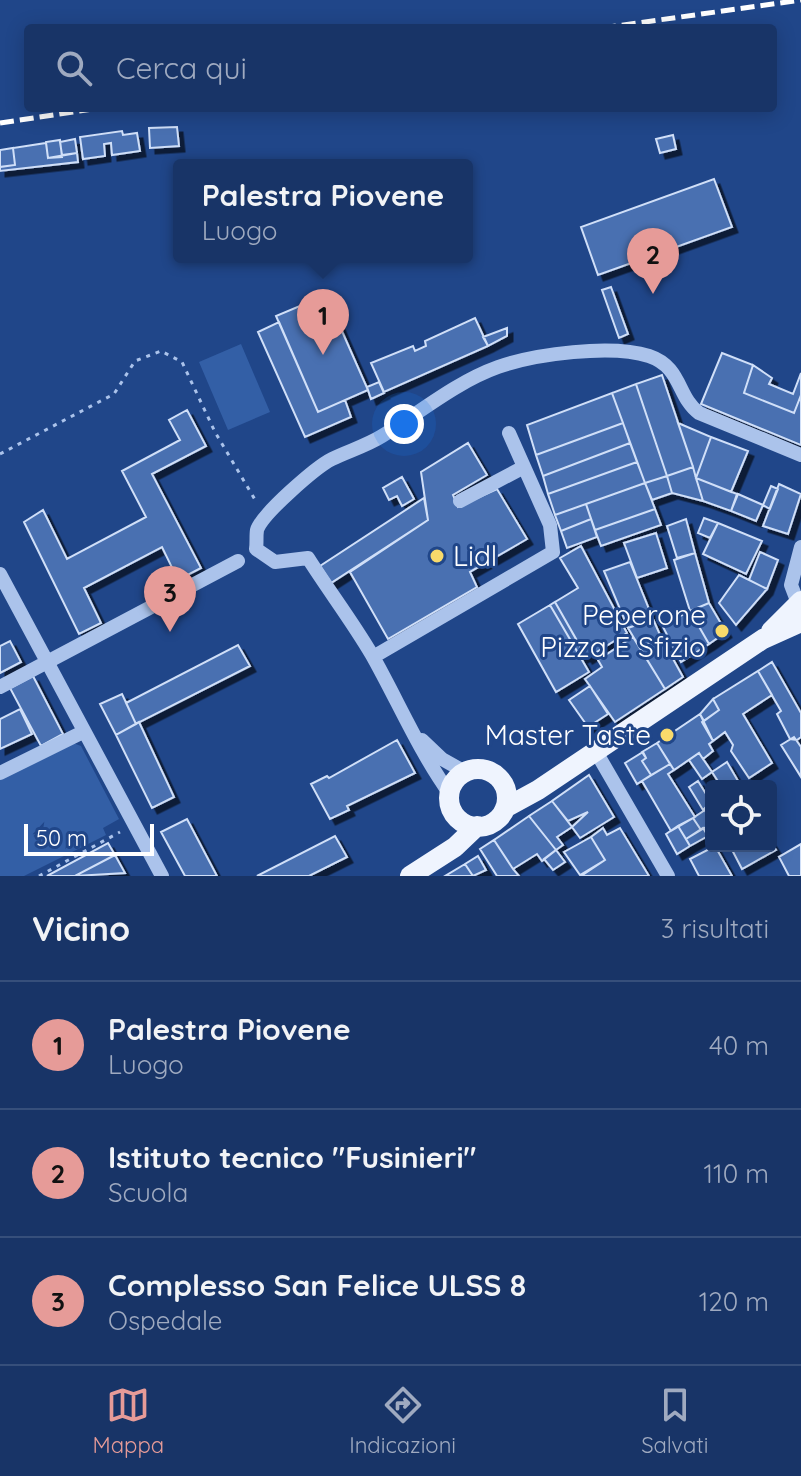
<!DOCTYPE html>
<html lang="it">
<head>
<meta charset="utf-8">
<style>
  :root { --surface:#183467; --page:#213c6d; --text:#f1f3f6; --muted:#9faac0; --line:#364f7b; --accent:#e69b98 }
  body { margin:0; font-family:Quicksand,sans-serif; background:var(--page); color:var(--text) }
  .controls { position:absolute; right:24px; bottom:24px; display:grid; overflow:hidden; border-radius:8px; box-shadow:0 4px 20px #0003 }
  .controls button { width:72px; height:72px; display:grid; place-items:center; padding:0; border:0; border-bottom:2px solid var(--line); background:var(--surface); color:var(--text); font:40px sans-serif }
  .scale { position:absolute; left:24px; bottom:20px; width:130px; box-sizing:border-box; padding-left:8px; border:4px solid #fff; border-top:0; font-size:22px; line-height:28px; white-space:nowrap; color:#fff; -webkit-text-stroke:6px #204689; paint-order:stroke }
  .you { position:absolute; left:404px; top:424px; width:28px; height:28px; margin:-20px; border:6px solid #fff; border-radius:50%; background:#1a73e8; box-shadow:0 0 0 12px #1a73e833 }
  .badge { display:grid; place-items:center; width:52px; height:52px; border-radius:50%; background:var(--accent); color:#111; font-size:26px; font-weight:700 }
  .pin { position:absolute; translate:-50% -66px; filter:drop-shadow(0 2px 4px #0008) }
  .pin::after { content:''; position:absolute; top:42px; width:28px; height:24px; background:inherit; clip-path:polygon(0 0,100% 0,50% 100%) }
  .popup { position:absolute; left:173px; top:159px; width:300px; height:104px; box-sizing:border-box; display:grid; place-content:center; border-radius:8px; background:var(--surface); filter:drop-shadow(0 2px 6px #0005); font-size:26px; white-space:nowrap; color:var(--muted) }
  .popup b { font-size:30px; color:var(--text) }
  .popup::after { content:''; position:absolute; left:50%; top:100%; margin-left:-16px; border:16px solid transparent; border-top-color:var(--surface) }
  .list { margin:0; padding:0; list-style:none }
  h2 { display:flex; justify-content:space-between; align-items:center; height:104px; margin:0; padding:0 32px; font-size:34px }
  h2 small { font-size:26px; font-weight:400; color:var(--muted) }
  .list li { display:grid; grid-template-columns:52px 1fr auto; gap:24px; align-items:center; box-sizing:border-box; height:128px; padding:0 32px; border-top:2px solid var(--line) }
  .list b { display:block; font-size:30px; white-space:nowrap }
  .list p { margin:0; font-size:26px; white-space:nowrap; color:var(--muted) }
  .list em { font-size:26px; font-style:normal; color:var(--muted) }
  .icon { flex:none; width:44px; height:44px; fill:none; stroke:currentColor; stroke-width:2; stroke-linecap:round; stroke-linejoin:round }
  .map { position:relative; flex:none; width:801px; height:876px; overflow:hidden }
  .search { position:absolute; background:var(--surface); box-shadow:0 4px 20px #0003; left:24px; right:24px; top:24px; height:88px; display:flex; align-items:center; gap:20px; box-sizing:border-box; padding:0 28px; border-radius:8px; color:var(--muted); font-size:30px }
  .sheet { height:488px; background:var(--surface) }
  nav { display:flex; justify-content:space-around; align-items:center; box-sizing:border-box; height:112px; border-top:2px solid var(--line); background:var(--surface); font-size:22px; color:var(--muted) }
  nav a { display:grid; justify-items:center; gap:4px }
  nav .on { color:var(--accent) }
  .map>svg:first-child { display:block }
</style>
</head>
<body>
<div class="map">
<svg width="801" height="876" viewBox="0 0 801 876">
  <defs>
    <filter id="shadow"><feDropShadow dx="5.5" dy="5.5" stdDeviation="0" flood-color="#0009"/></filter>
  </defs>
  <rect width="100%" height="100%" fill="#204689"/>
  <!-- green -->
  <path fill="#335fa6" d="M241,344L270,412L228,430L199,362Z
    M73,743L81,746L119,819L103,828L106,835L24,876H0V776Z"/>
  <!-- building -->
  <path fill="#4870b1" stroke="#d0dff8" stroke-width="2" filter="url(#shadow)" d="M177,127L179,146L150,148L149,128Z
    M122,131L123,135L137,133L140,151L112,155L111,143L104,144L105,156L83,159L80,137Z
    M673,135L676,149L660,153L656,139Z
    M75,139L77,153L62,155L60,142Z
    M60,140L62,157L48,158L46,142Z
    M46,143L48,158L77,153L78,162L0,171V167L15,165L13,148Z
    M13,148L15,165L0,167V150Z
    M714,179L732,227L598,275L581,227Z
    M611,287L628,334L619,338L602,290Z
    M326,295L368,390L318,412L276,316Z
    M475,318L488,346L384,392L371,363L413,346L415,351L426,346L425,341Z
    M279,322L318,412L345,400L351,417L305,437L258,332Z
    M507,328V336L488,346L483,337Z
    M722,353L753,365L744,393L794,413L801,395V445L701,404Z
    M753,365L772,378L769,384L793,394L801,373V395L794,413L744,393Z
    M662,375L693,467L667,476L636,384Z
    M379,382L384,393L371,399L367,387Z
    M636,384L667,476L645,483L612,393Z
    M612,393L623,423L536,455L527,425Z
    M187,410L206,446L152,474L201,568L178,580L162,547L84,588L101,623L79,634L24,522L43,510L67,559L146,517L122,471L180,440L169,420Z
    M623,423L630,443L543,476L536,455Z
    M678,423L711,437L696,478L693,467Z
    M711,437L748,451L731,492L696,478Z
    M468,443L487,475L453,495L458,507L497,489L527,539L470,572L477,587L388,639L350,572L428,520L421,472Z
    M630,443L637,462L548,494L543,476Z
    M637,462L645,483L555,515L548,494Z
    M693,467L696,478L703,501L672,493L667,476Z
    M667,476L672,493L652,500L645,483Z
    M402,477L414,499L402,506L397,496L389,500L383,488Z
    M696,478L737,494L731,511L703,501Z
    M645,483L655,509L595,530L586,504Z
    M779,484L801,494L788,534L763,526Z
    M771,486L778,489L770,509L763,505Z
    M738,494L763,505L756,521L731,511Z
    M424,498L428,520L331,583L320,566Z
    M586,504L591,519L561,531L555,515Z
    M655,509L661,525L601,546L595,530Z
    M704,518L718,523L710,538L698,533Z
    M591,519L597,537L567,548L561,531Z
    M686,519L695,553L677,558L667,526Z
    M718,523L762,541L746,574L703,554Z
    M656,533L667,568L637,578L624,543Z
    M581,546L627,633L587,658L555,602L578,588L560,558Z
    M760,552L778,560L767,589L749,580Z
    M695,553L709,603L690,611L674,560Z
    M630,562L653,619L628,628L604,571Z
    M739,575L767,589L736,625L719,603Z
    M555,602L585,655L581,658L550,605Z
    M709,603L726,632L709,644L690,611Z
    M550,605L589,672L556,692L518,624Z
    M690,611L709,644L681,662L662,625Z
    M653,619L661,637L640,648L628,628Z
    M633,637L665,689L615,722L585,679L602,667L598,660Z
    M661,637L683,677L665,689L640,648Z
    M10,641L21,662L0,673V646Z
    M238,645L250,666L136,724L126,703Z
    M772,662L801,713V737L797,740L790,739L777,714L781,711L758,671Z
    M758,671L772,695L743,714L772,763L749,778L731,751L733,745L725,732L713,741L702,722L719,710L713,699Z
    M33,676L63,734L41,746L10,688Z
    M590,686L608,714L588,727L569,700Z
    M122,694L136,724L116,735L100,704Z
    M713,699L719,710L704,721L700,714Z
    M20,709L32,734L0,749V719Z
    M700,714L713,741L709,744L713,751L703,759L699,753L674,770L657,743Z
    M139,722L174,797L152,808L116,735Z
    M794,737L801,747V777L781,745Z
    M397,740L415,773L347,806L349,810L330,819L311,784L327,776L329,778Z
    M657,743L670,764L651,775L642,761L646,758L642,752Z
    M643,752L646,758L642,761L651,775L637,784L625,763Z
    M699,753L712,772L702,779L689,760Z
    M727,762L741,786H721L712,772Z
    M670,764L674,770L668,774L695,817L671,831L642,781Z
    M589,775L614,817L580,838L572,827L588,812L568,821L552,801Z
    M698,781L711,802L703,810L689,787Z
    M552,801L572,827L557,837L563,845L556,850L529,816Z
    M705,810L711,824L701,830L693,818Z
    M529,816L556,850L542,861L537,854L513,869L494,840Z
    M693,818L701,830L686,839L678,826Z
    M187,819L217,876H185L161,832Z
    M678,826L690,846L677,854L666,834Z
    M603,828L607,835L620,828L649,876H581L605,860L591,837Z
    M703,828L708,836L690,846L686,839Z
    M335,836L347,857L309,876H257Z
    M591,837L605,860L580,875L564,852Z
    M494,840L513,869L519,876H497L480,849Z
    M771,842L776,850L742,869L730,846H771Z
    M108,843L115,855L75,876H47Z
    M801,844V876H789L779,857Z
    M715,846L732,876H699L690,859Z
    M556,850L565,862L553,870L544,859Z
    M115,855L125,873L75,876Z
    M478,856L486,870L473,876L465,864Z
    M465,864L473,876H445Z"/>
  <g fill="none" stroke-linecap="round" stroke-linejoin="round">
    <!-- path -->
    <path stroke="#abc3eb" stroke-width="3" stroke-dasharray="4 6" stroke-linecap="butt" d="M0,454L114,394L135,361L161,351L182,362L215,432L257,503
      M39,876L120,832"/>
    <!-- minor -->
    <path stroke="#abc3eb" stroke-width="14" d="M460,501L524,467
      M0,574L162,876
      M801,611L791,585L801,547
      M373,657L553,552L550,525L509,433
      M0,687L238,561
      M422,740L442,759L465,772
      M595,750L668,876
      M0,773L83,732
      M450,794C419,751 398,701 372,655C352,621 329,591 308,558L275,562L256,549C257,543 256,536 257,530C262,514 316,467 332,459C348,451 366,446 382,436C419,413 456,382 498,367C535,354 611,344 649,356C682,367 677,397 699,413L801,455"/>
    <!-- major -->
    <path stroke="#eff4fe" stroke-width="20" d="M771,631L801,601
      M449 798a29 29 0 1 1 58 0a29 29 0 1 1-58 0Z
      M505,808L538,790L763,639L801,622
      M410,876L455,847L477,826"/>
    <!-- rail -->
    <path stroke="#fff" stroke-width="5" stroke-dasharray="14 6" stroke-linecap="butt" d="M602,28L801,0
      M0,123L100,108"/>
  </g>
  <!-- markers -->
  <g fill="#f8da6b" stroke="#204689" stroke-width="3">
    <circle cx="437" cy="556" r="8"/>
    <circle cx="722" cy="631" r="8"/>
    <circle cx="667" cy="735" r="8"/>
  </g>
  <g text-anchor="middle" stroke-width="6" stroke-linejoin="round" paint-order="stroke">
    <!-- poi labels -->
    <g font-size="28" fill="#fff" stroke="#204689" text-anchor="end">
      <text x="453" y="566" text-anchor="start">Lidl</text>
      <text x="706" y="625">Peperone<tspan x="706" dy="32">Pizza E Sfizio</tspan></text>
      <text x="651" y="745">Master Taste</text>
    </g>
  </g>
</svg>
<div class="controls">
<button><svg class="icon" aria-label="locate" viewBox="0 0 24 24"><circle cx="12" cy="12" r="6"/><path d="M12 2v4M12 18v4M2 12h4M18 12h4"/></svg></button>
</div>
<div class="scale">50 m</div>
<div class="you"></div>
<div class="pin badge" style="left:323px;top:355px">1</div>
<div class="popup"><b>Palestra Piovene</b>Luogo</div>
<div class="pin badge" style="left:653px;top:294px">2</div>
<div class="pin badge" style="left:170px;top:632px">3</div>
<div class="search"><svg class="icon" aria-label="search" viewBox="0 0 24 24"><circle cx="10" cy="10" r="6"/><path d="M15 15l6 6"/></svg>Cerca qui</div>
</div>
<section class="sheet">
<h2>Vicino<small>3 risultati</small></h2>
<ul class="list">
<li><span class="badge">1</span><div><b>Palestra Piovene</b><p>Luogo</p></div><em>40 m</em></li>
<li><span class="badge">2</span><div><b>Istituto tecnico &quot;Fusinieri&quot;</b><p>Scuola</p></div><em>110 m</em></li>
<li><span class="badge">3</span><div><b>Complesso San Felice ULSS 8</b><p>Ospedale</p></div><em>120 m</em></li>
</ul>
</section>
<nav>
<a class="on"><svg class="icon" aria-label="map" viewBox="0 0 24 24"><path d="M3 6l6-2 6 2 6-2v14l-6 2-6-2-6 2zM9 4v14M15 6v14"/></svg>Mappa</a>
<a><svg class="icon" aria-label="directions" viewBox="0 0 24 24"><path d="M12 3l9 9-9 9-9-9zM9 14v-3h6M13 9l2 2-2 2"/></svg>Indicazioni</a>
<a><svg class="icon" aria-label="saved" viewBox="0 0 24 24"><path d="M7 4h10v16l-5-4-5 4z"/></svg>Salvati</a>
</nav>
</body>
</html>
